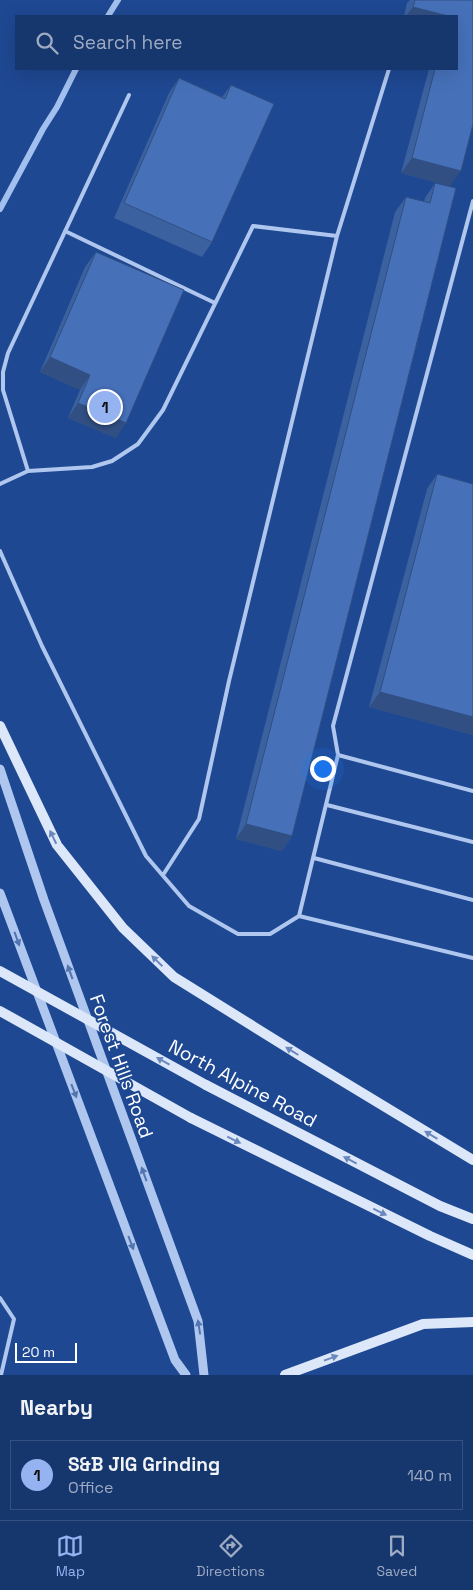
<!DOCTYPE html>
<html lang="en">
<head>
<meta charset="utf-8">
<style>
  :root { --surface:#16366e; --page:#234176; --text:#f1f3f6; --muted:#9eabc2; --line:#355081; --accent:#95b2f1 }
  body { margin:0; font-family:"Space Grotesk",sans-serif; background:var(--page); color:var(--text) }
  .scale { position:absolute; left:15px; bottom:12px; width:62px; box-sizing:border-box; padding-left:5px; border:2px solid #fff; border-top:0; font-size:14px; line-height:18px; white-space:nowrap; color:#fff; -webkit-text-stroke:4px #1e4892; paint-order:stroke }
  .you { position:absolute; left:322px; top:768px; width:18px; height:18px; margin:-12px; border:4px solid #fff; border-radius:50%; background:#1a73e8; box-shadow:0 0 0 8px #1a73e833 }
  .badge { display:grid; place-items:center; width:32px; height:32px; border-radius:50%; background:var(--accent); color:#111; font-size:16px; font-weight:700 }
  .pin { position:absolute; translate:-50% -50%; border:2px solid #fff; box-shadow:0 1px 5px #0006 }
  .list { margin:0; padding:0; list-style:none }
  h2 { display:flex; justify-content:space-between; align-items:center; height:65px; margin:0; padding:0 20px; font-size:21px }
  h2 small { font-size:16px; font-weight:400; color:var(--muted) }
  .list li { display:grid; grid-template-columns:32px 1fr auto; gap:15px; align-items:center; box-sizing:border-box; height:70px; margin:0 10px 10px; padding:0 10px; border:1px solid var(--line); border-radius:0px }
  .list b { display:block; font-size:19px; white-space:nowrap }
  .list p { margin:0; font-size:16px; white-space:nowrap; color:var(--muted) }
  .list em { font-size:16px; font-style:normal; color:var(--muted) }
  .icon { flex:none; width:28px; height:28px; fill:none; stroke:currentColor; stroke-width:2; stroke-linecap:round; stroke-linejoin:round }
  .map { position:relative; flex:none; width:473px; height:1375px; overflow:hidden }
  .search { position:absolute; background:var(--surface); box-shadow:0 5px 20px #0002; left:15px; right:15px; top:15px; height:55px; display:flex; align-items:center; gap:12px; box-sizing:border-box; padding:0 18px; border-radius:0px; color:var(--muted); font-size:19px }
  .sheet { height:145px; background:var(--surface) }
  nav { display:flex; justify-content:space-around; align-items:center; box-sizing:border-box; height:70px; border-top:1px solid var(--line); background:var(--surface); font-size:14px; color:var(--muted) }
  nav a { display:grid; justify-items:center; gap:2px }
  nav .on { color:var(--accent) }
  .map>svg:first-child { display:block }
</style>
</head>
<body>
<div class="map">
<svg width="473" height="1375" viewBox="0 0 473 1375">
  <rect width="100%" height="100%" fill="#1e4892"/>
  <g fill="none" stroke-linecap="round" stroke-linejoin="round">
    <!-- stream -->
    <path stroke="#a2c0ef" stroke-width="6" d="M108,16L118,0
      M0,209L43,129L57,107L76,69"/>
    <!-- service -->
    <path stroke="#afc7ee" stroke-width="4" d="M473,201L333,726L338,755L473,791
      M65,231L215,303
      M28,471L92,467L112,461L138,444L163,410L253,226L337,236L389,69
      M0,484L28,471L3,390V372L8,353L129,95
      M0,551L42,646L146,856L189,906L238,934H270L299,916L338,755
      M327,805L473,842
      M314,858L473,900
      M163,875L199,819L229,681L337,236
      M299,916L473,958
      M0,1298L14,1319L1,1375"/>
    <!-- tertiary -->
    <path stroke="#afc7ee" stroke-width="9" d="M0,769L44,900L198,1321L204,1375
      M0,893L175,1360L186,1375"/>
    <!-- secondary -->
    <path stroke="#dce7fa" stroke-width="10" d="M0,726L57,845L123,928L174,977L301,1056L473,1160
      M206,1085L440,1206L473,1219
      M191,1118L430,1236L473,1255
      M285,1375L423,1324L473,1322"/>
    <!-- secondary-bridge -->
    <path stroke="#dce7fa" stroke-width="10" d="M0,971L206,1085
      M0,1011L191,1118"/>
  </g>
  <!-- wall -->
  <path fill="#3c619f" d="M410,0H473L450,186L401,173L429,69H457V16H404L407,3Z
    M179,78L222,97L231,85L212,242L202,257L114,218L169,93Z
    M435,183L292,836L282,851L236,839L395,212L406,197L424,202L425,198Z
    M96,252L116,438L68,418L80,390L40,372L85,267Z
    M437,474L473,735L369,707L427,489Z"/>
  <!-- shaded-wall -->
  <path fill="#314f82" d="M413,7L448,16H406Z
    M412,158L461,171L450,186L401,173Z
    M50,357L90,375L80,390L40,372Z
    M78,403L126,423L116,438L68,418Z
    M380,692L473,717V735L369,707Z
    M246,824L292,836L282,851L236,839Z"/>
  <!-- building -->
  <path fill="#4671b9" stroke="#314f82" d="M415,0H473V124L461,171L412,158L435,69H457V16H448L413,7Z
    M179,78L225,99L231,85L274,104L212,242L124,203Z
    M435,183L456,188L292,836L246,824L406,197L430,203Z
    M96,252L184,290L126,423L78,403L90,375L50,357Z
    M437,474L473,484V717L380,692Z"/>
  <!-- one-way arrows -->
  <defs><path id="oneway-solid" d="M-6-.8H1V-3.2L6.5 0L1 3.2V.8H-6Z" transform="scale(1.25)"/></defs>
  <g fill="#6a88bc">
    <use href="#oneway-solid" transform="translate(53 837) rotate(-116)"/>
    <use href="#oneway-solid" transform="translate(157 961) rotate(-136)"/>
    <use href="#oneway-solid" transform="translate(292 1051) rotate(-148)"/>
    <use href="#oneway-solid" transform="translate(163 1061) rotate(-151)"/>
    <use href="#oneway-solid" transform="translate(431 1135) rotate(-149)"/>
    <use href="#oneway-solid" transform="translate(234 1140) rotate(26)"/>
    <use href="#oneway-solid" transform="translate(350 1160) rotate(-152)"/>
    <use href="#oneway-solid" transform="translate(380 1212) rotate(26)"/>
    <use href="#oneway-solid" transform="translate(331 1358) rotate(-20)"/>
  </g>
  <g fill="#5174b2">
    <use href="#oneway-solid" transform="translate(17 939) rotate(70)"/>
    <use href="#oneway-solid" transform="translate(70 972) rotate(-110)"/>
    <use href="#oneway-solid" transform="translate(74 1091) rotate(69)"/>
    <use href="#oneway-solid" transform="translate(144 1174) rotate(-110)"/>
    <use href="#oneway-solid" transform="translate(131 1243) rotate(69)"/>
    <use href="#oneway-solid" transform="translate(199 1327) rotate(-99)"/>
  </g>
  <g text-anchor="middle" stroke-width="4" stroke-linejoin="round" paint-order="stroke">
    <!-- street labels -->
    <g font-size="19" fill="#fff" stroke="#1e4892">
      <text transform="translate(122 1066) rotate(70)" y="7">Forest Hills Road</text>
      <text transform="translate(243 1083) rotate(28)" y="7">North Alpine Road</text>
    </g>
  </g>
</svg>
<div class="scale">20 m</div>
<div class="you"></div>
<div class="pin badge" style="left:105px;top:407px">1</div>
<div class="search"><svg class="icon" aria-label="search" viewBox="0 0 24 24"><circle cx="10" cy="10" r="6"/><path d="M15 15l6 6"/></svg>Search here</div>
</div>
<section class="sheet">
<h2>Nearby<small></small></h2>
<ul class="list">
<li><span class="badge">1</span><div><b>S&amp;B JIG Grinding</b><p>Office</p></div><em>140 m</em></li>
</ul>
</section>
<nav>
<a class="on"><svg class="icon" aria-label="map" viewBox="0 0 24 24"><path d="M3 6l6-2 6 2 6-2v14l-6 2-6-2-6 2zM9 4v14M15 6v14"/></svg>Map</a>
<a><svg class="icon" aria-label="directions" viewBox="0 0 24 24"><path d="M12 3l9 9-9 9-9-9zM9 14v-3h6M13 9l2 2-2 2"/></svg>Directions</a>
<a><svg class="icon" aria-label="saved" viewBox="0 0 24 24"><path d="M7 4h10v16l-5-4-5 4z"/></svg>Saved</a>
</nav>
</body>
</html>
